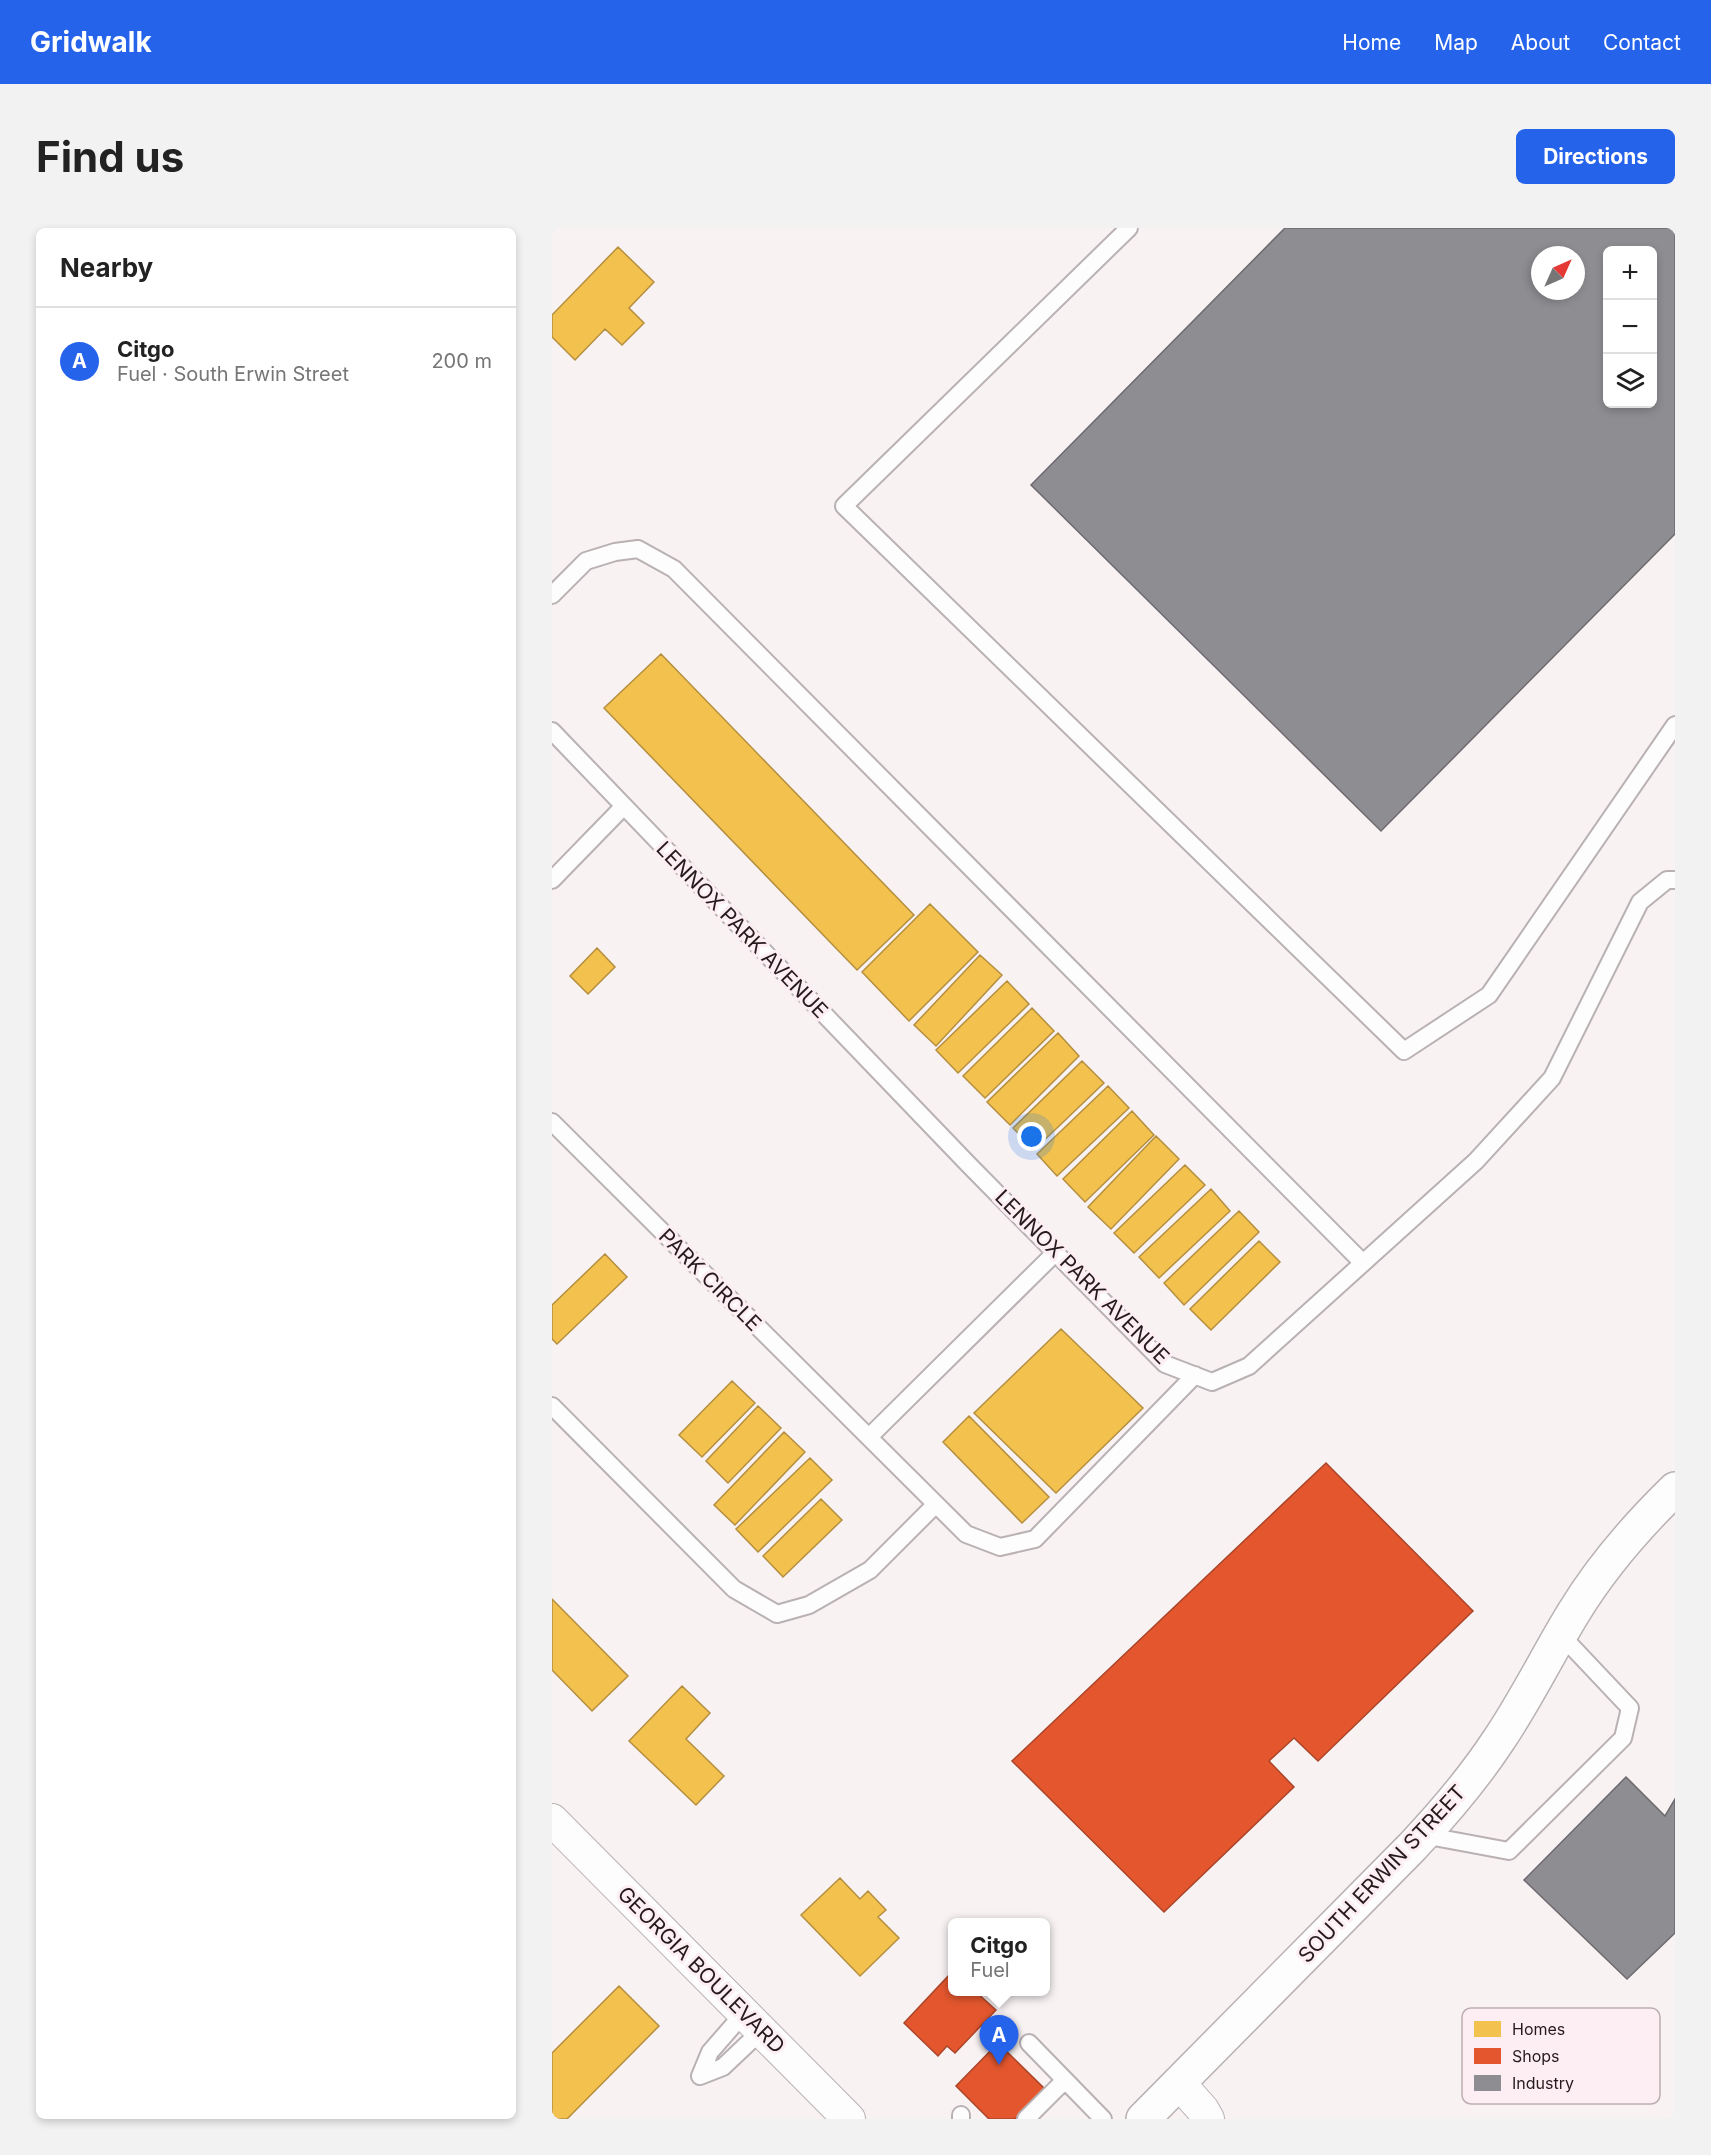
<!DOCTYPE html>
<html lang="en">
<head>
<meta charset="utf-8">
<style>
  :root { --surface:#fff; --page:#f2f2f2; --text:#222; --muted:#767676; --line:#e0e0e0; --accent:#2563eb }
  body { margin:0; font-family:Inter,sans-serif; background:var(--page); color:var(--text) }
  .controls { position:absolute; right:18px; top:18px; display:grid; overflow:hidden; border-radius:9px; box-shadow:0 3px 9px #0003 }
  .controls button { width:54px; height:54px; display:grid; place-items:center; padding:0; border:0; border-bottom:2px solid var(--line); background:var(--surface); color:var(--text); font:30px sans-serif }
  .compass { position:absolute; left:979px; top:18px; width:54px; height:54px; border-radius:50%; background:var(--surface); box-shadow:0 3px 9px #0003; rotate:45deg }
  .you { position:absolute; left:480px; top:909px; width:21px; height:21px; margin:-15px; border:4px solid #fff; border-radius:50%; background:#1a73e8; box-shadow:0 0 0 9px #1a73e833 }
  .badge { display:grid; place-items:center; width:39px; height:39px; border-radius:50%; background:var(--accent); color:#fff; font-size:20px; font-weight:700 }
  .pin { position:absolute; translate:-50% -50px; filter:drop-shadow(0 2px 3px #0008) }
  .pin::after { content:''; position:absolute; top:32px; width:21px; height:18px; background:inherit; clip-path:polygon(0 0,100% 0,50% 100%) }
  .popup { position:absolute; left:396px; top:1690px; width:102px; height:78px; box-sizing:border-box; display:grid; place-content:center; border-radius:9px; background:var(--surface); filter:drop-shadow(0 2px 4px #0005); font-size:20px; white-space:nowrap; color:var(--muted) }
  .popup b { font-size:22px; color:var(--text) }
  .popup::after { content:''; position:absolute; left:50%; top:100%; margin-left:-12px; border:12px solid transparent; border-top-color:var(--surface) }
  .list { margin:0; padding:0; list-style:none }
  h2 { display:flex; justify-content:space-between; align-items:center; height:78px; margin:0; padding:0 24px; font-size:26px }
  h2 small { font-size:20px; font-weight:400; color:var(--muted) }
  .list li { display:grid; grid-template-columns:39px 1fr auto; gap:18px; align-items:center; box-sizing:border-box; height:108px; padding:0 24px; border-top:2px solid var(--line) }
  .list b { display:block; font-size:22px; white-space:nowrap }
  .list p { margin:0; font-size:20px; white-space:nowrap; color:var(--muted) }
  .list em { font-size:20px; font-style:normal; color:var(--muted) }
  .icon { flex:none; width:33px; height:33px; fill:none; stroke:currentColor; stroke-width:2; stroke-linecap:round; stroke-linejoin:round }
  .map { position:relative; flex:none; width:1123px; height:1891px; overflow:hidden; border-radius:9px }
  header { display:flex; align-items:center; gap:36px; box-sizing:border-box; height:84px; padding:0 30px; background:var(--accent); color:#fff }
  header strong { font-size:28px }
  nav { display:flex; gap:33px; margin-inline-start:auto; font-size:21px }
  .intro { display:flex; align-items:center; justify-content:space-between; box-sizing:border-box; height:144px; padding:0 36px }
  h1 { margin:0; font-size:42px }
  .button { padding:15px 27px; border-radius:9px; background:var(--accent); color:#fff; font-size:21px; font-weight:700 }
  main { display:flex; gap:36px; padding:0 36px }
  aside { flex:1; background:var(--surface); border-radius:9px; box-shadow:0 3px 9px #0003 }
  .map>svg:first-child { display:block }
</style>
</head>
<body>
<header>
<strong>Gridwalk</strong>
<nav><a>Home</a><a>Map</a><a>About</a><a>Contact</a></nav>
</header>
<div class="intro"><h1>Find us</h1><a class="button">Directions</a></div>
<main>
<aside>
<h2>Nearby<small></small></h2>
<ul class="list">
<li><span class="badge">A</span><div><b>Citgo</b><p>Fuel · South Erwin Street</p></div><em>200 m</em></li>
</ul>
</aside>
<div class="map">
<svg width="1123" height="1891" viewBox="0 0 1123 1891">
  <rect width="100%" height="100%" fill="#f8f2f3"/>
  <!-- homes -->
  <path fill="#f2c14e" stroke="#b58f3f" stroke-width="1.5" d="M66,19L102,54L77,80L92,95L70,117L53,101L23,132L0,109V87Z
    M109,426L362,687L305,742L52,480Z
    M378,676L426,724L357,793L310,744Z
    M45,720L63,739L36,766L18,748Z
    M428,727L450,747L384,818L362,797Z
    M455,753L477,776L406,845L384,822Z
    M480,780L502,803L433,870L411,848Z
    M506,805L527,828L458,897L435,874Z
    M530,833L552,855L482,922L461,900Z
    M556,858L577,880L505,948L485,926Z
    M580,883L602,907L533,974L511,951Z
    M604,908L627,931L559,1001L536,979Z
    M633,937L653,957L582,1025L562,1005Z
    M659,961L678,983L607,1050L587,1029Z
    M687,983L707,1004L632,1077L612,1055Z
    M707,1013L728,1034L659,1102L638,1081Z
    M53,1026L75,1049L5,1116L0,1111V1077Z
    M509,1101L591,1180L504,1265L422,1185Z
    M180,1153L203,1175L150,1229L127,1207Z
    M206,1178L229,1200L176,1255L154,1233Z
    M417,1188L497,1269L470,1295L391,1214Z
    M232,1204L253,1224L183,1297L162,1277Z
    M258,1230L280,1252L206,1324L184,1301Z
    M269,1271L290,1292L231,1349L211,1328Z
    M0,1371L76,1448L40,1483L0,1442Z
    M130,1458L158,1485L134,1511L172,1548L144,1577L77,1513Z
    M288,1650L308,1671L316,1663L334,1682L326,1689L347,1710L308,1748L249,1687Z
    M67,1758L107,1798L15,1891H0V1825Z"/>
  <!-- shops -->
  <path fill="#e4572e" stroke="#ab4529" stroke-width="1.5" d="M774,1235L921,1383L766,1533L742,1510L717,1533L742,1559L612,1684L460,1533Z
    M400,1744V1764H424L444,1782L403,1825L395,1818L386,1828L352,1795Z
    M446,1815L493,1861L463,1891H437L404,1858Z"/>
  <!-- industry -->
  <path fill="#8d8d92" stroke="#6e6a6f" stroke-width="1.5" fill-rule="evenodd" d="M733,0H1123V306L829,603L479,257ZM1056,22H1100V176H1056ZM988,27H1024V63H988Z
    M1074,1549L1113,1588L1123,1571V1705L1075,1751L972,1652Z"/>
  <g fill="none" stroke-linecap="round" stroke-linejoin="round">
    <!-- lane casing -->
    <g stroke="#b9b1b3" stroke-width="20">
      <path id="lane" d="M577,0L292,278L852,823L937,767L1123,497
        M0,367L34,333L63,324L86,321L122,341L811,1035
        M0,503L417,937L613,1136L660,1154L697,1138L924,933L1000,850L1088,674L1115,652H1123
        M0,652L72,578
        M0,894L414,1306L448,1319L483,1311L643,1147
        M0,1178L182,1361L225,1386L257,1377L318,1342L384,1276
        M317,1209L503,1025
        M871,1607L957,1623L1071,1510L1078,1480L1009,1407
        M477,1815L551,1891
        M148,1848L171,1839L209,1803
        M148,1848L158,1824L192,1785
        M409,1887V1891
        M474,1891L513,1852"/>
    </g>
    <!-- street casing -->
    <g stroke="#b9b1b3" stroke-width="34">
      <path id="street" d="M0,1592L297,1891
        M627,1855L651,1882L656,1891"/>
    </g>
    <!-- secondary casing -->
    <g stroke="#b9b1b3" stroke-width="36">
      <path id="secondary" d="M591,1891L860,1619C891,1586 921,1551 946,1513C974,1472 996,1426 1022,1384C1050,1338 1085,1298 1123,1261"/>
    </g>
    <!-- lane -->
    <use href="#lane" stroke="#fefdfd" stroke-width="16"/>
    <!-- street -->
    <use href="#street" stroke="#fefdfd" stroke-width="32"/>
    <!-- secondary -->
    <use href="#secondary" stroke="#fefdfd" stroke-width="33"/>
  </g>
  <g text-anchor="middle" stroke-width="6" stroke-linejoin="round" paint-order="stroke">
    <!-- street labels -->
    <g font-size="21" fill="#261a1d" stroke="#fceef2">
      <text transform="translate(190 702) rotate(46)" y="7">LENNOX PARK AVENUE</text>
      <text transform="translate(530 1049) rotate(45)" y="7">LENNOX PARK AVENUE</text>
      <text transform="translate(158 1052) rotate(45)" y="7">PARK CIRCLE</text>
      <text transform="translate(830 1646) rotate(-47)" y="7">SOUTH ERWIN STREET</text>
      <text transform="translate(149 1742) rotate(45)" y="7">GEORGIA BOULEVARD</text>
    </g>
  </g>
  <!-- legend -->
  <rect x="910" y="1780" width="198" height="96" rx="9" fill="#fceef2" stroke="#bcaeb2" stroke-width="1.5"/>
  <rect x="922" y="1793" width="27" height="16" fill="#f2c14e"/>
  <rect x="922" y="1820" width="27" height="16" fill="#e4572e"/>
  <rect x="922" y="1847" width="27" height="16" fill="#8d8d92"/>
  <g font-size="16" fill="#261a1d">
    <text x="960" y="1807">Homes</text>
    <text x="960" y="1834">Shops</text>
    <text x="960" y="1861">Industry</text>
  </g>
</svg>
<div class="controls">
<button>+</button>
<button>−</button>
<button><svg class="icon" aria-label="layers" viewBox="0 0 24 24"><path d="M12 4l9 5-9 5-9-5zM3 14l9 5 9-5"/></svg></button>
</div>
<svg class="compass" viewBox="-18 -18 36 36"><path d="M0-13l5 13h-10z" fill="#e53935"/><path d="M0 13l5-13h-10z" fill="#767676"/></svg>
<div class="you"></div>
<div class="pin badge" style="left:447px;top:1837px">A</div>
<div class="popup"><b>Citgo</b>Fuel</div>
</div>
</main>
</body>
</html>
